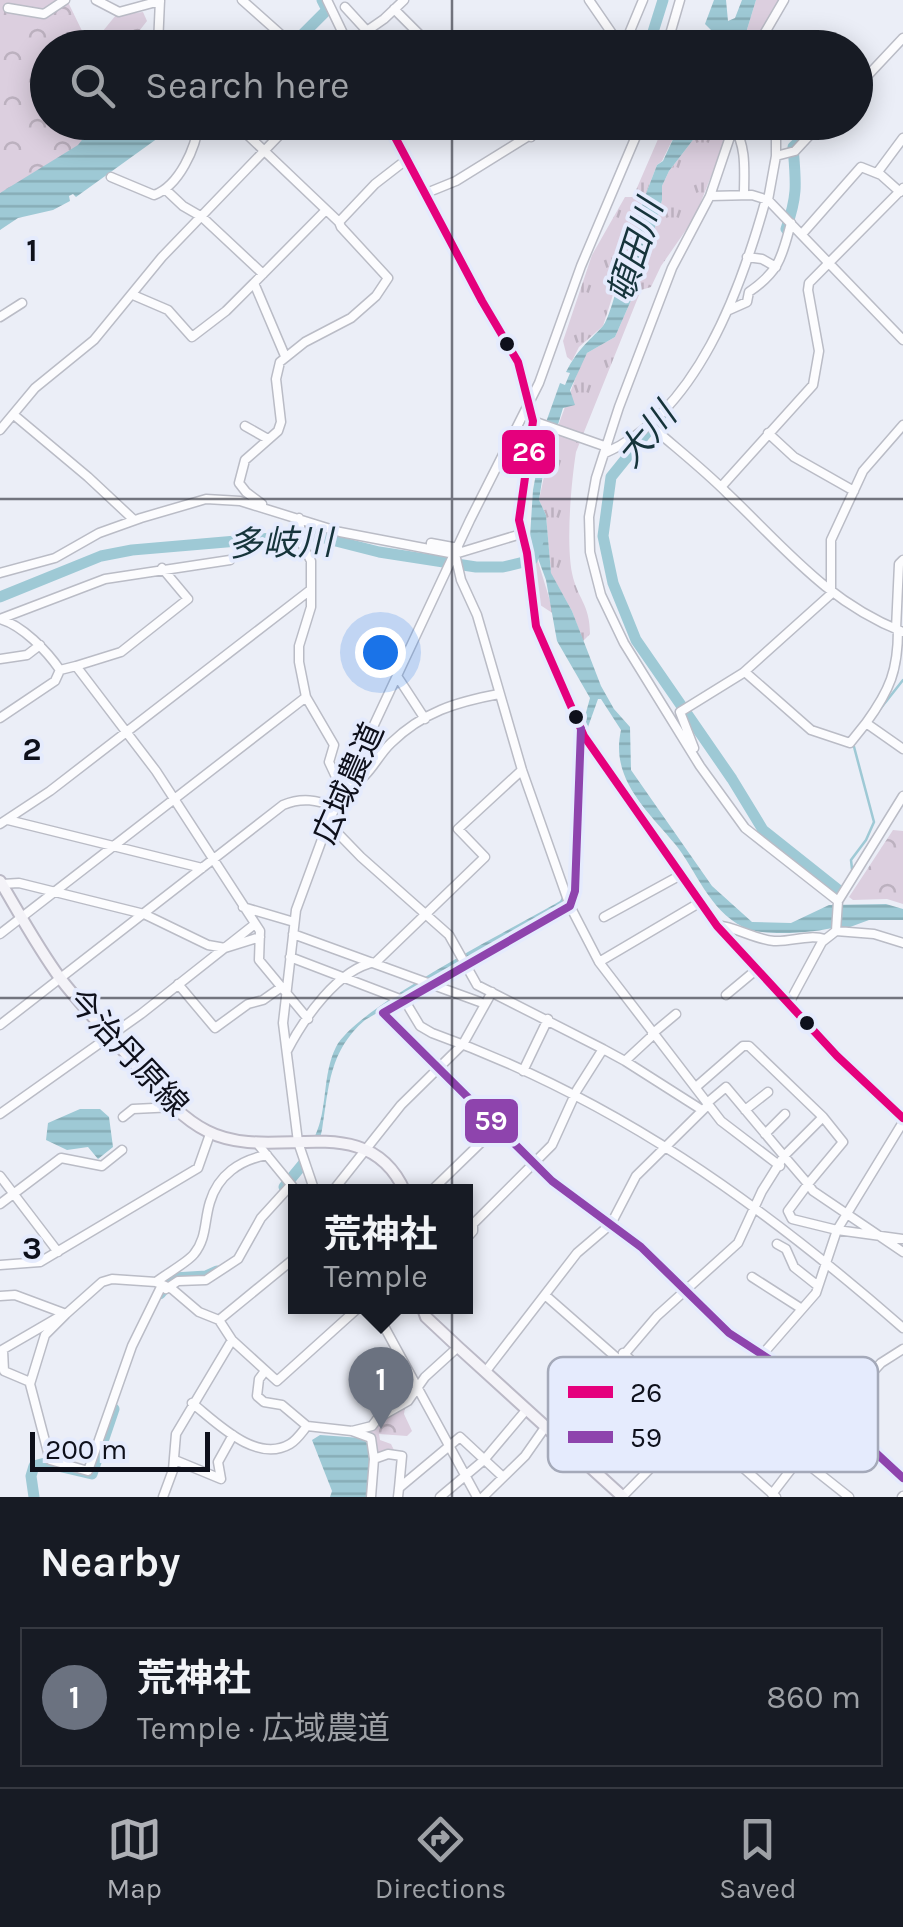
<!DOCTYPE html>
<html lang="en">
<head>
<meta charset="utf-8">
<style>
  :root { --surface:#171b24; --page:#242831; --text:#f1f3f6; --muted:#9ea1a6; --line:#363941; --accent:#aeb0b6 }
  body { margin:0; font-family:Karla,"Noto Sans JP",sans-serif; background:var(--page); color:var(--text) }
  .scale { position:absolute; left:30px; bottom:25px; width:180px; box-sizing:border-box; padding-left:10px; border:5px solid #0e101b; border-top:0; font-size:28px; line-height:35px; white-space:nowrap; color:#0e101b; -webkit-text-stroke:8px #e5ebfd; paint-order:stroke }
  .you { position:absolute; left:380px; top:652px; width:35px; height:35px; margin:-25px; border:8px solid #fff; border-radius:50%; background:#1a73e8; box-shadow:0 0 0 15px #1a73e833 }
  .badge { display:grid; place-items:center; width:65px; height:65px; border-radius:50%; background:var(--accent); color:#fff; font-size:32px; font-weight:700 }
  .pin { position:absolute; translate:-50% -82px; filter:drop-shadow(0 2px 5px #0008) }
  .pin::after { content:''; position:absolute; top:52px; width:35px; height:30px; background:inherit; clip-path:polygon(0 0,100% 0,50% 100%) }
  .popup { position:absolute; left:288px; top:1184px; width:185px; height:130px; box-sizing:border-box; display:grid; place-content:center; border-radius:0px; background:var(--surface); filter:drop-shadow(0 2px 8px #0005); font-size:32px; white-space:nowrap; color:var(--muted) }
  .popup b { font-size:38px; color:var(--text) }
  .popup::after { content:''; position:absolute; left:50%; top:100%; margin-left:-20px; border:20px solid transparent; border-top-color:var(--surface) }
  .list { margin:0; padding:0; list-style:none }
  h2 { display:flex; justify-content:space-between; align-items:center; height:130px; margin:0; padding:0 40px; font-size:42px }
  h2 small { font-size:32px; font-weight:400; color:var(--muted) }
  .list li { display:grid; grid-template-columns:65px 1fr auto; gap:30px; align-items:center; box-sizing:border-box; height:140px; margin:0 20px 20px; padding:0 20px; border:2px solid var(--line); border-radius:0px }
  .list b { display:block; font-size:38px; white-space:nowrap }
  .list p { margin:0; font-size:32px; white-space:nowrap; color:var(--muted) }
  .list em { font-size:32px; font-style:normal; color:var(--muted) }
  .icon { flex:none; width:55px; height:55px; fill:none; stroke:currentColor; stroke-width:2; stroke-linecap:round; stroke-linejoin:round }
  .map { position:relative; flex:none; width:903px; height:1497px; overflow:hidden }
  .search { position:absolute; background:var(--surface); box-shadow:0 5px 25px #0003; left:30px; right:30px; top:30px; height:110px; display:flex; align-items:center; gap:25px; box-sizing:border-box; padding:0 35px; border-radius:55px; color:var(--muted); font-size:38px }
  .sheet { height:290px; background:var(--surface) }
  nav { display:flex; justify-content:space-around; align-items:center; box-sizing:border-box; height:140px; border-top:2px solid var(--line); background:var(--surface); font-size:28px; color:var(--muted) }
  nav a { display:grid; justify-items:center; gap:5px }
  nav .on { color:var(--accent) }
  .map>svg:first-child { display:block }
</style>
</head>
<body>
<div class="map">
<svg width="903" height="1497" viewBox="0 0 903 1497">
  <defs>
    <pattern id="grass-tufts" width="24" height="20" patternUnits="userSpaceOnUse" patternTransform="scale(2.5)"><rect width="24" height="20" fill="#dccfdf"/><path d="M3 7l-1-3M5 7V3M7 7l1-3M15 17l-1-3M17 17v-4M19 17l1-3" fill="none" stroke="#bcb1bf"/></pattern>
    <pattern id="forest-crowns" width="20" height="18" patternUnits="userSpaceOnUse" patternTransform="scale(2.5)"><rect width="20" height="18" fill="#dccfdf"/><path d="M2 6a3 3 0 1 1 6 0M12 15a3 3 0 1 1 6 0" fill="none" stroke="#bcb1bf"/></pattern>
    <pattern id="water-rules" width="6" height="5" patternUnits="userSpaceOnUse" patternTransform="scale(2.5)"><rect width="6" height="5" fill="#9ec9d5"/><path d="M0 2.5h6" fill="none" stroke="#87acb6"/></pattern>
  </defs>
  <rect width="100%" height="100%" fill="#ebeef7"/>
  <!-- grass -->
  <path fill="url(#grass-tufts)" d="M756,0H781L752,47L736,48L745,36Z
    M665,123H688L680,124L662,161L657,165L637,217L641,236L626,275L618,279L603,326L579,347L572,361L567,357L563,341L592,255L625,197H633Z
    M706,123H732L695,217L661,266L651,287L641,290L576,452C571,484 566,542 572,573C577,598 590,604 590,634L583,641L572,611L551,574L546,515L539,500L550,448L581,363L587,353L615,337L636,289L634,279L653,235L662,200V186L669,171Z
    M530,535L554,614L537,603Z"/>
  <!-- forest -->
  <path fill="url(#forest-crowns)" d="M0,0H67L85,37H98L116,15L143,12L147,21L136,35L145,47L48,48V122L109,123L81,152L0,196Z
    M893,830L903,831V904L887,899L853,900L849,897Z
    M405,1406L404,1414L412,1431L407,1436L379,1434L380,1440L391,1444L394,1450L375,1454L372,1437L365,1431L380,1419Z"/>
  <!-- water -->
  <path fill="url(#water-rules)" d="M714,0H726L728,21L735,18L742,0H756L745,36L736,47H719L721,40L705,24Z
    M95,123H147L158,138L76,197L73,194L69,196L70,201L53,210L18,218L0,230V193L78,145Z
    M706,123L669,171L662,186V200L653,235L634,279L636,289L615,337L587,353L570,390L575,405L563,408L543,474L539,500L546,515L551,573L572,611L601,686L614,709L630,727L631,770L712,886L752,922L791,923L829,905L886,904L903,909V920H869L842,930L836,927C815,933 762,937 743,927C709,910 696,870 675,844C647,810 610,779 621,730L601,699H598L583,741L578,769L571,889L564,904L365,1020C329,1051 329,1086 322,1130L320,1138L315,1136C328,1109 322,1075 336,1047C356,1007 514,928 560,901L568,887L577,745L590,698L557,641L546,580L530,537L533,490L545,425L560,383L565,385L570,373L566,372C578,349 587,343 603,326C608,320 618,288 618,278L625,277L641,236L637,217L657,165L663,161L680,124Z
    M80,1109H100L109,1117L113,1147L98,1159L88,1147L67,1150L46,1140L48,1123Z
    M320,1435L361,1438L367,1443L370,1459L367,1497H330L332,1491L312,1440Z"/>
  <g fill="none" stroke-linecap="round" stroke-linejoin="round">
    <!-- stream -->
    <path stroke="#9ec9d5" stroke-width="2.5" d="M877,713L903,680
      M852,869L851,860L866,840L874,822L853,743"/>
    <!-- river -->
    <path stroke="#9ec9d5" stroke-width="11" d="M297,40L327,10L322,0
      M648,48L663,0
      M786,229C798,195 796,183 793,147L815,126
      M666,409L611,477L603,536L613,583L636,640L732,779L763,830L841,892
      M0,597L101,556L132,550L284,537L316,536L379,552L476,567H503L532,560L539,538
      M284,1187L303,1164
      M160,1294L174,1278L206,1276L217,1271
      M34,1497L31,1476L34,1466L45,1463L92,1474L114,1409"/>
    <!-- minor casing -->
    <g stroke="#babcc6" stroke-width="11">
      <path id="minor" d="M96,0L119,12L160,1
        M160,0L158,45L161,48
        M242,0L296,48
        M327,0L350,48
        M589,0L622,48
        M345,7L367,31
        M8,8L44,14L65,0
        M394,9L433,48
        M348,44L384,19L404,0
        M623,48L643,0
        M666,48L680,0
        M756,48L784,0
        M856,88L903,38
        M234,122L339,222L341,227L388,278L376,296L351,318L305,342L280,362L276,379L281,422L278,431L245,460L239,483L246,492L262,504
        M387,122L482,301L518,362L533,421L519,520L527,553L536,626L584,736L717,926L837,1056L903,1118
        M515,122L531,137
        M735,122L710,196L672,268L619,407L596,478L589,517L590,552L601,595L624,643L700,766L745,828L838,901
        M734,127C747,148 744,171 744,195
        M776,156L795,151L822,122
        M877,173L903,138
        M111,177L154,195C179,186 196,148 199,122
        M166,190L183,206L202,217L263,274
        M424,194L456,181L551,122
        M710,196L752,195L768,200L903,340
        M768,200L776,156V122
        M339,222L375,184L406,160
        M802,234L861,167L881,175L900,192
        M747,257L762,259L776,267
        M133,295L168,310L192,337L226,311L254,283
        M729,310L747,302L749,292C780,271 782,256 791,223
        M0,317L22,303
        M285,356L254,283L326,210
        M14,415L88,477L134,520
        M533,421L607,447
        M245,426L268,439
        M651,426C676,448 703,469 727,493C785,548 827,602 903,632
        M0,430L35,388L94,340L162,257L292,122
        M768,433L794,457L854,491
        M605,453C697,413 741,289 766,199
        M721,487L813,385L819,351L808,290L809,283L903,188
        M299,518L302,544L311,561V607L299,646V662L306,697L334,745L329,762L343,792
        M431,543L458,548
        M455,554L461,580L477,615L522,770L570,906L599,962L721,1121L780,1166
        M0,573L55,558L99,533L141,518L206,499L240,501L340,532L455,554L521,534
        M0,619L105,579L230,560
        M0,619C22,625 47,651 60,670
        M896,629L899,564L903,560
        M898,630C898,670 890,690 866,723L903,749
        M0,659L27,655L40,645
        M76,666L121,652L188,599L162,568
        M745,672L811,730L850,743L866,723
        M397,676L425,719
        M0,718L55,681L60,670L76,666L156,771L260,931L259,960L308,1019
        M581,734L575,891L570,906L383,1013L552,1181L641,1247L729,1333L769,1359L834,1414L903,1478
        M694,748L680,712L743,673L831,594V540L863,471L903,425
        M346,786C369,781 375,758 391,743C423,712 456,702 499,694
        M8,820L202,868
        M328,823L361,857L449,935L477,985L603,1049
        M0,824L50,791L309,591
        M2,884L19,883L144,914L208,945L225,948L260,937
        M243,907L294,922
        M604,917L679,876
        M716,925C737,927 753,939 774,941C792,942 808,934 825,939
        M836,931L874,934L903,943
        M0,934L306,697
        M293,934L480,1002
        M290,957L405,1001L420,1026L432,1033C614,1098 759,1202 903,1328
        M599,962L699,903
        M178,984L215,1028L248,1004L263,1000L280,988
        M726,995L756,970
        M788,1005L822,942L836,931L838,901L903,796
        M0,1025L283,805C302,797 317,800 336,807
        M652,1034L676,1014
        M287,1051C303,1020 338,968 376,962L485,857L458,829L522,770
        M625,1061L702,1110
        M523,1071L548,1019
        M696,1087L743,1046H749L823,1117
        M707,1103L726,1087L784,1156L823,1117L843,1142L808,1184L813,1191L903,1252
        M745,1110L768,1092
        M0,1114L141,1014L255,924
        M123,1117L133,1109L175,1107
        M765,1134L785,1114
        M256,1142L297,1192
        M0,1176L58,1252
        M315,1192L298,1142L283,1023L296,910L328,823L470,520L539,383L581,266L642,122
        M332,1192L401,1105L463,1044L492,992
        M430,1192L497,1127
        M0,1204L61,1158L102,1166L122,1150
        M466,1239L473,1231V1224L552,1145L577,1090L603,1049L625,1061L653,1035
        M777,1244L786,1249L794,1267L818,1286
        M0,1265L40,1262L198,1168L210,1134
        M752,1277L802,1309
        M156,1282C166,1274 188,1262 194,1254C207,1238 204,1221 210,1202C218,1175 240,1160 267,1155
        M166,1289L178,1281L206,1280L238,1259L261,1218L291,1185
        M545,1295L618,1359
        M0,1296L15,1295L66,1314L102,1282L112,1279L156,1282L172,1289L199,1312L219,1320L232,1340L176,1434L173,1470L163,1497
        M373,1306L477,1497
        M66,1314L45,1335L30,1384L50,1460L88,1471L132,1346L161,1287
        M219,1320L296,1257
        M232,1340L277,1381L357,1309L364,1306
        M3,1350L4,1371L30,1382
        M0,1351L57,1318
        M623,1353L668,1394L691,1427
        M265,1371L259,1379L257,1396L264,1402L282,1405L307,1426
        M486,1371L577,1253L611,1224L636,1176L708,1105
        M192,1403C216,1422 256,1464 290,1444C297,1440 302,1432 307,1426L352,1431L372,1426L378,1418L408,1401L425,1377L458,1347
        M834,1414L881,1363L903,1349
        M694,1424L776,1497
        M550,1430L577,1410L657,1316L738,1243L762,1191L784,1156L808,1184L788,1211L792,1219L837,1230L903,1239
        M352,1431L371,1438L374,1459L388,1454L402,1456L399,1488
        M801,1459L849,1497
        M175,1460L221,1479L218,1462L233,1435
        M772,1494L812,1442L822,1404
        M371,1497L374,1459
        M398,1497L399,1488L460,1437L503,1477
        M440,1497L484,1460L527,1409
        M483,1497L525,1456L546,1426
        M622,1497L761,1356L816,1293L837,1230L903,1122
        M902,1497L903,1496"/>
    </g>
    <!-- major casing -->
    <g stroke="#bbb9c6" stroke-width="14">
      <path id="major" d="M0,881C19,913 38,948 60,978C83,1008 111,1036 135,1064C157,1088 177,1116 207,1131C272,1165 367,1105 405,1192
        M422,1306L426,1317L458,1347L623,1497"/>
    </g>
    <!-- minor -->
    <use href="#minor" stroke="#fcfcfe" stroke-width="8"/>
    <!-- major -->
    <use href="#major" stroke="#f4f3f8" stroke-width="10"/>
    <!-- bus-1 casing -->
    <g stroke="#e5ebfd" stroke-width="15">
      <path id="bus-1" d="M387,122L482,301L518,362L533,421L519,520L527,553L536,626L584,736L717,926L837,1056L903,1118"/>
    </g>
    <!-- bus-2 casing -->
    <g stroke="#e5ebfd" stroke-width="15">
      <path id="bus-2" d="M581,729L575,891L570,906L383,1013L552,1181L641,1247L729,1333L769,1359L834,1414L903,1478"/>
    </g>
    <!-- bus-1 -->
    <use href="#bus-1" stroke="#e5007d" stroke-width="8"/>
    <!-- bus-2 -->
    <use href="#bus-2" stroke="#8e44ad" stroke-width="8"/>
  </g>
  <!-- grid -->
  <path fill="none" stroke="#0e101b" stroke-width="2.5" stroke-opacity="0.55" d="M452,0V48M452,122V1497M0,499H903M0,998H903"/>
  <!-- markers -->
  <g fill="#0e101b" stroke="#e5ebfd" stroke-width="4">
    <circle cx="507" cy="344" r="9"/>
    <circle cx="576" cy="717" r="9"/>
    <circle cx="807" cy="1023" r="9"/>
  </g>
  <g text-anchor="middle" stroke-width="8" stroke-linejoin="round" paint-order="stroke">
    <!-- street labels -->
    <g font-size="32" fill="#0e101b" stroke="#e5ebfd">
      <text transform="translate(348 783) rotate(-66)" y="11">広域農道</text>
      <text transform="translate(128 1052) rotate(47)" y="11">今治丹原線</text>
    </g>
    <!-- water labels -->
    <g font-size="35" font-style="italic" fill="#16343b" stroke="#e5ebfd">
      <text transform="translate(635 251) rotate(-72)" y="12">頓田川</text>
      <text transform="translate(646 435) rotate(-50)" y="12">大川</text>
      <text transform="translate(280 543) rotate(-1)" y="12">多岐川</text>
    </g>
  </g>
  <!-- legend -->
  <rect x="548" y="1357" width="330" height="115" rx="15" fill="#e5ebfd" stroke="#a4a9b9" stroke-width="2.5"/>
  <rect x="568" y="1386" width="45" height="12" fill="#e5007d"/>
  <rect x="568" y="1431" width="45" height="12" fill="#8e44ad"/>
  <g font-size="28" fill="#0e101b">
    <text x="630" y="1402">26</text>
    <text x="630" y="1447">59</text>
  </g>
  <g font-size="32" text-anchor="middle" font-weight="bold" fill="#0e101b" stroke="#e5ebfd" stroke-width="8" stroke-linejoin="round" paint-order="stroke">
    <text x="32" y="261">1</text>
    <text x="32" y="760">2</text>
    <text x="32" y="1259">3</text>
  </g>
  <g stroke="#e5ebfd" stroke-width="4">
    <rect x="500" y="428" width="57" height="48" rx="10" fill="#e5007d"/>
    <rect x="463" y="1097" width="57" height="48" rx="10" fill="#8e44ad"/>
  </g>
  <g font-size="28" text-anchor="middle" font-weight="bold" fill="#fff">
    <text x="529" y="461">26</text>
    <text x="491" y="1130">59</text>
  </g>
</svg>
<div class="scale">200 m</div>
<div class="you"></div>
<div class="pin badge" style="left:381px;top:1429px;background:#6b7280">1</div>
<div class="popup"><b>荒神社</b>Temple</div>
<div class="search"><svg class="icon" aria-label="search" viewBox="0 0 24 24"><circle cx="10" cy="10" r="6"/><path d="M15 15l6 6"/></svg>Search here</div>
</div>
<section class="sheet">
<h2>Nearby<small></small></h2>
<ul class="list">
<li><span class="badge" style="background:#6b7280">1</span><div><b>荒神社</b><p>Temple · 広域農道</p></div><em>860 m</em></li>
</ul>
</section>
<nav>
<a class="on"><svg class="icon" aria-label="map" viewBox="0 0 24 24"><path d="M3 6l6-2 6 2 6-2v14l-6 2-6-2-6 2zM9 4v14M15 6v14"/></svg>Map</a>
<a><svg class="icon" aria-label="directions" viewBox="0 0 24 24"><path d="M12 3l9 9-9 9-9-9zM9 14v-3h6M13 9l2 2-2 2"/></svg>Directions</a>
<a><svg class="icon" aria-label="saved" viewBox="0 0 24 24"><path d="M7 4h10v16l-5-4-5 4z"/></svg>Saved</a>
</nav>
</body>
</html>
